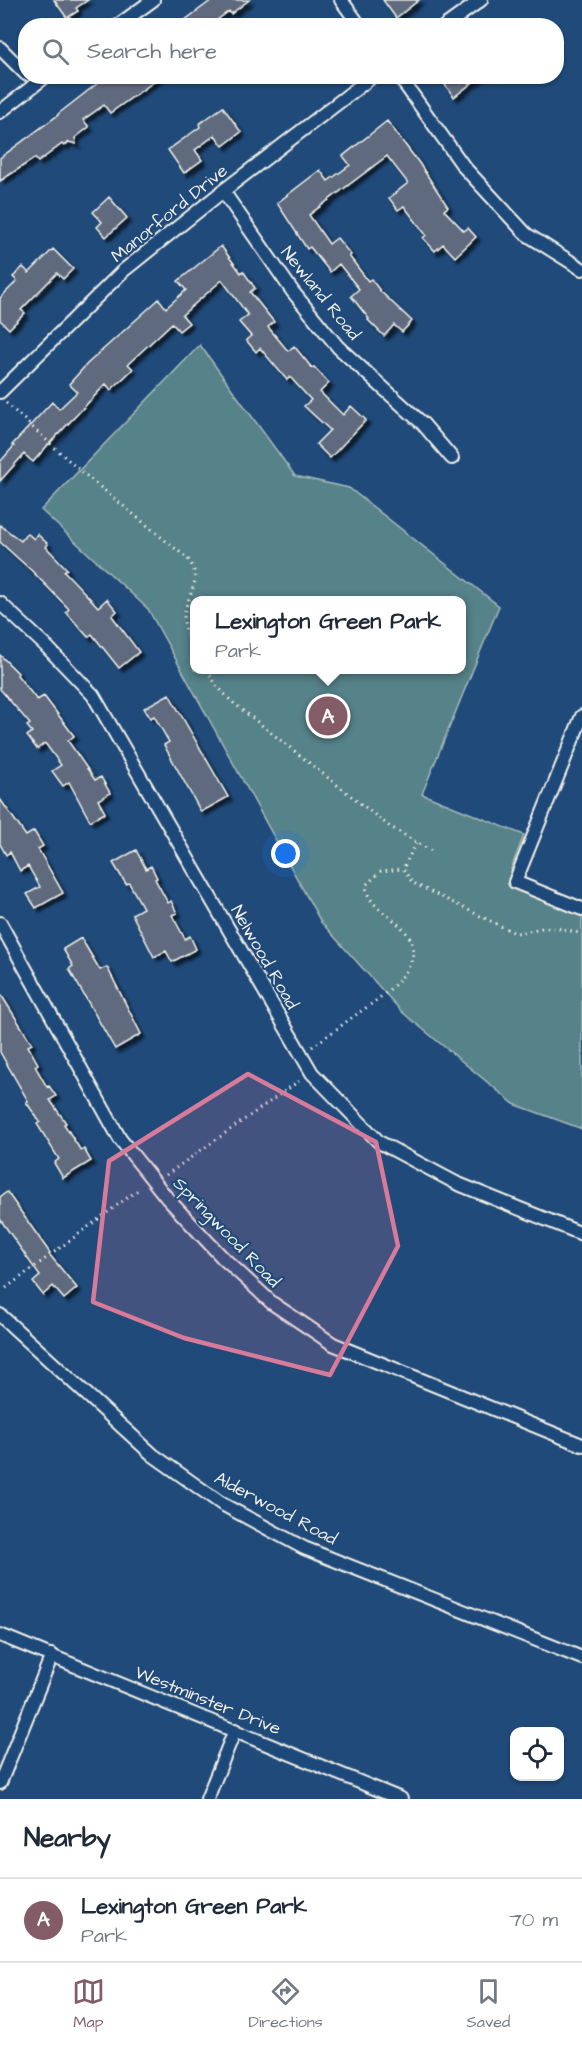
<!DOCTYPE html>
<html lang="en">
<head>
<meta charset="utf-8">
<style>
  :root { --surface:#fff; --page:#f2f2f3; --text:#1f2937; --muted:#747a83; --line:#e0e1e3; --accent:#845c67 }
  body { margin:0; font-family:"Architects Daughter",sans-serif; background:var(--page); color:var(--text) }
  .controls { position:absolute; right:18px; bottom:18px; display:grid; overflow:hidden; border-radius:12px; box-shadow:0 2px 4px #0004 }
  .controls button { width:54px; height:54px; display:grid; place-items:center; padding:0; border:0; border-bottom:2px solid var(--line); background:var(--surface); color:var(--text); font:30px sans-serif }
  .you { position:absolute; left:286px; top:854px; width:21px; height:21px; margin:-15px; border:4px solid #fff; border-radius:50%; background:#1a73e8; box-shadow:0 0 0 9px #1a73e833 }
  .badge { display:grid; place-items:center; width:39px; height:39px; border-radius:50%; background:var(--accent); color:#fff; font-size:20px; font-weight:700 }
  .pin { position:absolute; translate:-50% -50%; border:3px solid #fff; box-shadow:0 2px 6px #0006 }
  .popup { position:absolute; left:190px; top:596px; width:276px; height:78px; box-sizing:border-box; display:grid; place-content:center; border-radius:12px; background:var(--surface); filter:drop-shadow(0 2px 4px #0005); font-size:20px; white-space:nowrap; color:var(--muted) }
  .popup b { font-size:22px; color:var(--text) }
  .popup::after { content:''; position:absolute; left:50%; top:100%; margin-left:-12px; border:12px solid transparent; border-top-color:var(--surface) }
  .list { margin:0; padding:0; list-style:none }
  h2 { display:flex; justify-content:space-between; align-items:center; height:78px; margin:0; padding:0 24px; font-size:26px }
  h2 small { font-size:20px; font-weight:400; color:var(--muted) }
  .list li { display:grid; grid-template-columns:39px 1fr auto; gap:18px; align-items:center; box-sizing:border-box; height:84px; padding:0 24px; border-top:2px solid var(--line) }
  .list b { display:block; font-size:22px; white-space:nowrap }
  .list p { margin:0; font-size:20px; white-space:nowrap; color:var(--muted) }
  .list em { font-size:20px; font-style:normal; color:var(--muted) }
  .icon { flex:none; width:33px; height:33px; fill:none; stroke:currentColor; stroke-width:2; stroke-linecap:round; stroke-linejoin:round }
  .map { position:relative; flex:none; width:582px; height:1799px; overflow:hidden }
  .search { position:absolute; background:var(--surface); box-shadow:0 2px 4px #0004; left:18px; right:18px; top:18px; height:66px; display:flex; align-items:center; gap:15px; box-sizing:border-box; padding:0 21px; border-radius:24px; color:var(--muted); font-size:22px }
  .sheet { height:162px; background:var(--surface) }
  nav { display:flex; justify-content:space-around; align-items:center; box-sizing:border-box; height:84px; border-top:2px solid var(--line); background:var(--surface); font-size:16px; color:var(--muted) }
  nav a { display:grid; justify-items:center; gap:3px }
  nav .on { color:var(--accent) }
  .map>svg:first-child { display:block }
</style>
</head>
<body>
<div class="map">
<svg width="582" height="1799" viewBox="0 0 582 1799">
  <defs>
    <filter id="shadow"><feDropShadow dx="4" dy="4" stdDeviation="1.5" flood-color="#0009"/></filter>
  </defs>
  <rect width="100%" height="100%" fill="#1f4a7a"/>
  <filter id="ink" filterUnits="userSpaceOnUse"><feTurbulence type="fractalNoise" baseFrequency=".0167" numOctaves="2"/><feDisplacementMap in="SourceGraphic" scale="12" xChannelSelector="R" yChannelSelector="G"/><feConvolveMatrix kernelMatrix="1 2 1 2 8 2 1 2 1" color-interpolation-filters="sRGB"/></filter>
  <g filter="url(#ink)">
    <!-- green -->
    <path fill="#578289" stroke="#a6bab8" stroke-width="1.5" fill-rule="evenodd" d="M200,345L295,476L349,488L499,606L422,794L524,835L511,869L515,886L582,914V1129L514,1104L402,1012L321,922L148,609L41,510ZM194,600H461V670H194Z"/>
    <!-- building -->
    <path fill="#5e6b7e" stroke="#f4f1e8" stroke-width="1.5" filter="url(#shadow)" d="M54,0H88L76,8L78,11L67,18Z
      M212,0H249L231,14L229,11L209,26H177Z
      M383,0H419L396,18Z
      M107,76H162L110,113L104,105L83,120L89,127L75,138L76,144L69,142L64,146L62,144L38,162L35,158L0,181V158L58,115V114Z
      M449,76H481L454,97L442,81Z
      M223,107L241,132L223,146L215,135L195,150L202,160L184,173L168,150L200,127L199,124Z
      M387,121L419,163L448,207L444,210L464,231L468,228L476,237L455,257L443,244L435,251L423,238L426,235L404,206L398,210L389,198L408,183L387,156L309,215L329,244L337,238L351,255L349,256L368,281L371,279L381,292L412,321L402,332L394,325L384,336L368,320L369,319L351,296L359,289L339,264L330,272L310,247L307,249L277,203L320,170L328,181L350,165L343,156Z
      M109,197L127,218L106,237L97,227L102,222L93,212Z
      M221,246L241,273L243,271L255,288L250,292L274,322L268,327L288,351L294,346L312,368L314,367L329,383L320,392L343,415L351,406L366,420L330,458L316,444L330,430L304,406L311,400L290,377L287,380L260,348L256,352L246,340L251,336L239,322L248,315L222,280L182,315L189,323L179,331L172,323L128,364L133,369L111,390L106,384L47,446L33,462L24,454L0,481V462L14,446L12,445L52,402L59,409L77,392L69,384L87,364L159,299L166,308L186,290L178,281Z
      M53,249L73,269L63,279L57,273L21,310L25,313L9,329L0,320V298L17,281L13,277L23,267L29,273Z
      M0,525L21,541L27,533L34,539L37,534L48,544L46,547L67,569L64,571L98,607L107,599L117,611L112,616L139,652L119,668L92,634L88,637L66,612L69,609L32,571L0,542Z
      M0,655L18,673L17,675L37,700L44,696L74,736L68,741L95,780L101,777L110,793L98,800L105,813L90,821L69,782L63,786L52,771L61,765L45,743L37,749L27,736L32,732L27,726L30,724L0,689Z
      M169,694L228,797L201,812L164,745L169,742L154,716L150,718L144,708Z
      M0,799L26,836L34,831L43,846L38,849L63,893L36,908L27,894L40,887L28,866L20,871L10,852L6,855L0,844Z
      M136,850L146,869L151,866L157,878L155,879L168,903L171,901L177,913L172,915L185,939L190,936L196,949L172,962L166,951L154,957L132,914L143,908L129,883L126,884L113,863Z
      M81,938L100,970L107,967L141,1034L115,1049L69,969L73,966L63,949Z
      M0,993L32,1044L28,1046L38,1064L35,1066L47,1087L49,1086L56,1096L50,1100L66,1123L64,1124L81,1151L84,1149L91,1161L63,1178L54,1163L59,1159L37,1124L40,1122L26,1102L28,1101L0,1052Z
      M7,1192L50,1253L49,1254L77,1288L64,1299L53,1286L43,1295L33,1282L40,1276L0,1219V1197Z"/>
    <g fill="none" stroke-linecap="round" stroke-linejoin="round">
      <!-- minor casing -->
      <g stroke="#f4f1e8" stroke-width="16">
        <path id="minor" d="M341,0L360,26
          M117,26L153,0
          M445,26L481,0
          M0,48L26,74
          M399,76L464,167L526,234L582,269
          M0,112L46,76
          M223,191L293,292L338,347L423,424L452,458
          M0,392L123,271L223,191L373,76
          M0,603L45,645L93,695L312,1073L379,1142L456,1183L582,1234
          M582,716L515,882L582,909
          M0,923L120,1139L167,1198L222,1257L272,1303L333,1344L582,1445
          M0,1315L153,1455L222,1504L304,1548L582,1658
          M0,1635L401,1799
          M0,1783L52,1655
          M207,1799L235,1730"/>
      </g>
      <!-- path -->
      <path stroke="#f4f1e8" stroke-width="3" stroke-dasharray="1.5 4.5" stroke-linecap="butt" d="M6,403L77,468L188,559C205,581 185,596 184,618C184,630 190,640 194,650
        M207,670L217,686L231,701L389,826L433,852
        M416,843L403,869L412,882L417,885L515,933C525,933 533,929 543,928C557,927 569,930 582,934
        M312,1047C327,1036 342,1025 357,1014C383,996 438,960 400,926C387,913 367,905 366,885L381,871L403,869
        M166,1175L299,1081
        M6,1288L139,1189"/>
      <!-- minor -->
      <use href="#minor" stroke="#1f4a7a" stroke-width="12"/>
    </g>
  </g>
  <!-- marked area -->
  <path fill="#d87a9a" fill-opacity="0.2" stroke="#d87a9a" stroke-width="4.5" stroke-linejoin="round" d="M248,1074L376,1142L398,1246L330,1375L184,1338L93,1302L109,1161Z"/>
  <g text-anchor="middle" stroke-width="4.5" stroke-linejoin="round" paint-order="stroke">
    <!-- street labels -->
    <g font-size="18" fill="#f4f1e8" stroke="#1f4a7a">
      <text transform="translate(169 213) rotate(-39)" y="6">Manorford Drive</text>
      <text transform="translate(321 293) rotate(51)" y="6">Newland Road</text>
      <text transform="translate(265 957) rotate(60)" y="6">Nelwood Road</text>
      <text transform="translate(227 1232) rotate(46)" y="6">Springwood Road</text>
      <text transform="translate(276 1508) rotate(28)" y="6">Alderwood Road</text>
      <text transform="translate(208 1700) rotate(22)" y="6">Westminster Drive</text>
    </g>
  </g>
</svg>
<div class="controls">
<button><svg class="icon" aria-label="locate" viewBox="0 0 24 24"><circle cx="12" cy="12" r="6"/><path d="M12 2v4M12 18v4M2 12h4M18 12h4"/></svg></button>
</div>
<div class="you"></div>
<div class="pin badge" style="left:328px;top:716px">A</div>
<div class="popup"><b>Lexington Green Park</b>Park</div>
<div class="search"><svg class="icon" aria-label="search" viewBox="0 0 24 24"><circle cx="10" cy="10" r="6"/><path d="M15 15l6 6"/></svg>Search here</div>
</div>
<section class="sheet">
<h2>Nearby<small></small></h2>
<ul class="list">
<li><span class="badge">A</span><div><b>Lexington Green Park</b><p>Park</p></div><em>70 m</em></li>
</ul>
</section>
<nav>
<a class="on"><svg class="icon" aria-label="map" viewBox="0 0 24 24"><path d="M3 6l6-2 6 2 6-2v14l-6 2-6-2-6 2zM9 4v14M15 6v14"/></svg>Map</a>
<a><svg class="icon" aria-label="directions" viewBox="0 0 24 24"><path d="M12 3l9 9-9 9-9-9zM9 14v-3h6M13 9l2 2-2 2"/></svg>Directions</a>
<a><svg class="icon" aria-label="saved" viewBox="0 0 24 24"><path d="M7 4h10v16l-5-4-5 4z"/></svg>Saved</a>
</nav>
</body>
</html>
